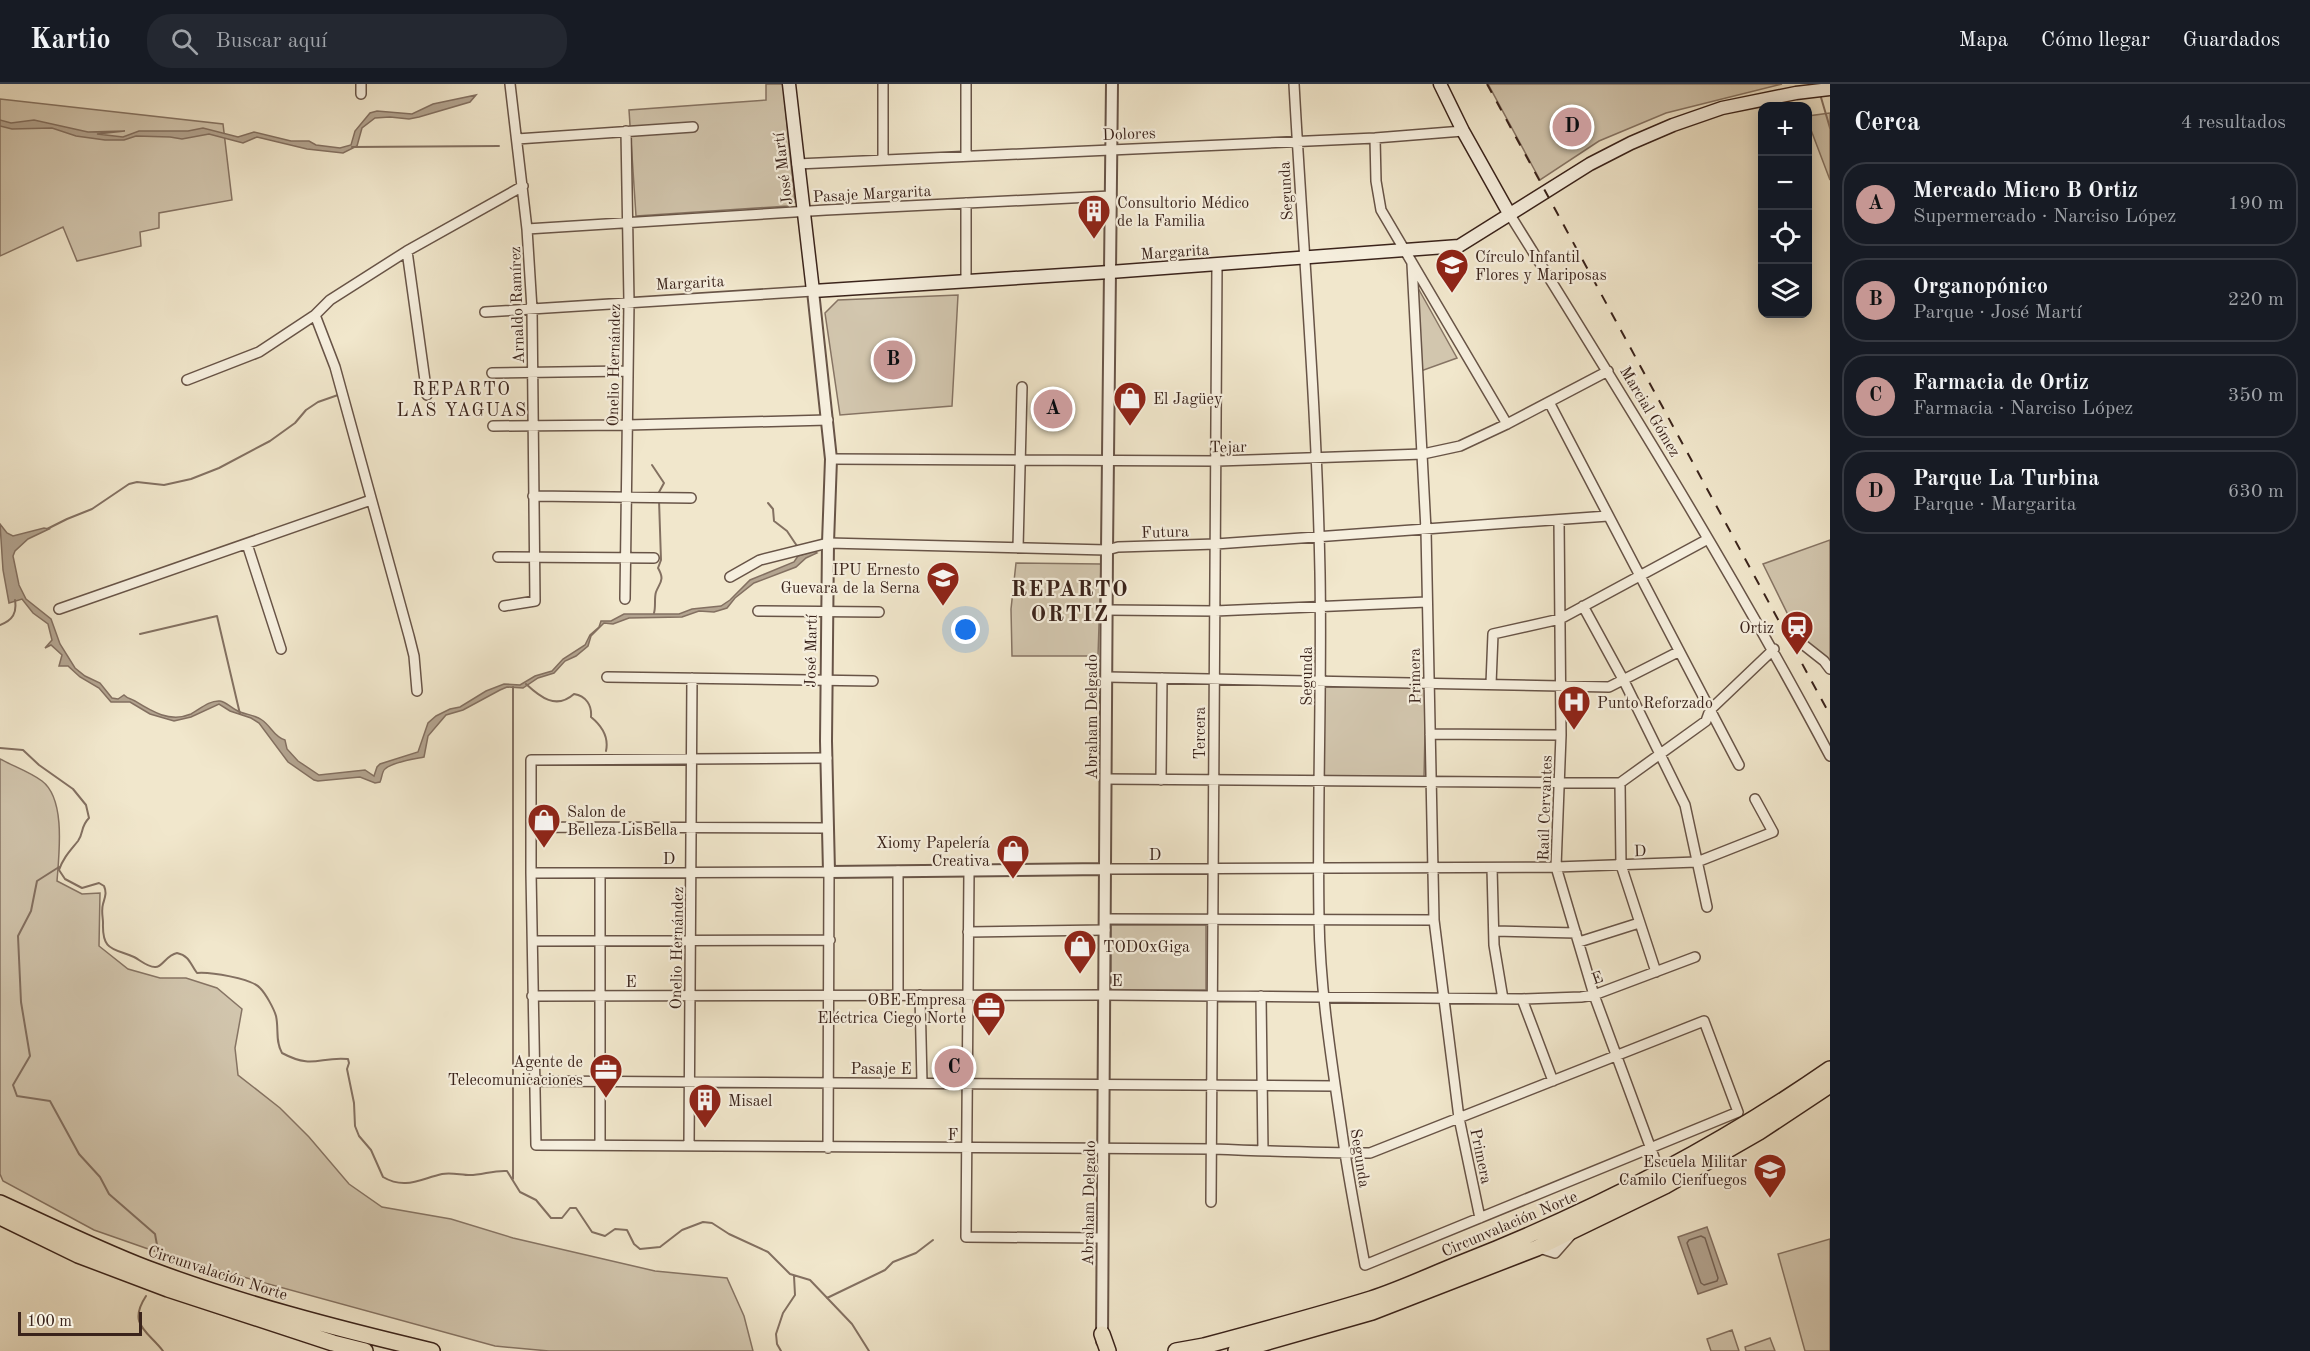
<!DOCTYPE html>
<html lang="es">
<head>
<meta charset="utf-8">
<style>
  :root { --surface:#171b24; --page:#242831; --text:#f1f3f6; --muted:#9ea1a6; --line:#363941; --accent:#c59692 }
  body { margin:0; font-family:"Old Standard TT",serif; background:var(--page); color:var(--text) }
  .controls { position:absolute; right:18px; top:18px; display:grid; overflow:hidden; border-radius:12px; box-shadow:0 3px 15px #0003 }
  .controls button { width:54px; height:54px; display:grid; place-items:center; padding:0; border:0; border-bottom:2px solid var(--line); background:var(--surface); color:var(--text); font:30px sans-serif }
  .scale { position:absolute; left:18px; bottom:15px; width:124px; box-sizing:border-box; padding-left:6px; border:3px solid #3a231b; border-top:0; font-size:16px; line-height:21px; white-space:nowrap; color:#3a231b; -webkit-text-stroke:4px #f6efde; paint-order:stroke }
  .you { position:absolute; left:966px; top:546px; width:21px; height:21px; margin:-15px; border:4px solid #fff; border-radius:50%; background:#1a73e8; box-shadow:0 0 0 9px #1a73e833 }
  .badge { display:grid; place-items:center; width:39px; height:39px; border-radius:50%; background:var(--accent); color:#111; font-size:20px; font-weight:700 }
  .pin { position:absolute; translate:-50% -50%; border:3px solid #fff; box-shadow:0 2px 6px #0006 }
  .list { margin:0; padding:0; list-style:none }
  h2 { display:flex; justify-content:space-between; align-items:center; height:78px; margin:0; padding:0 24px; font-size:26px }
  h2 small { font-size:20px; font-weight:400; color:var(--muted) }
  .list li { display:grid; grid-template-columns:39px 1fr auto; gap:18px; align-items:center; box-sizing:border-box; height:84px; margin:0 12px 12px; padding:0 12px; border:2px solid var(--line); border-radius:24px }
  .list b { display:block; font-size:22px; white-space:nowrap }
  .list p { margin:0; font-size:20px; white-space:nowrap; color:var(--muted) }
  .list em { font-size:20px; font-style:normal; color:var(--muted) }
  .icon { flex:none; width:33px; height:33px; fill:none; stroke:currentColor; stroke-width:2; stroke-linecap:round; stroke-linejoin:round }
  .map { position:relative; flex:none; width:1830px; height:1267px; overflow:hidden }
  header { display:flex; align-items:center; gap:36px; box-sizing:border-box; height:84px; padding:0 30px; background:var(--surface); border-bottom:2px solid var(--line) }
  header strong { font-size:28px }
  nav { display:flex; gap:33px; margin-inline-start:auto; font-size:21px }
  .search { width:420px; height:54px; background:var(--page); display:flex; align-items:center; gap:15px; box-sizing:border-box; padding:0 21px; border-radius:24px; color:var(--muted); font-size:22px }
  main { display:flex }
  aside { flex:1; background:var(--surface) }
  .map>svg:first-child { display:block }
</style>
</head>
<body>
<header>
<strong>Kartio</strong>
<div class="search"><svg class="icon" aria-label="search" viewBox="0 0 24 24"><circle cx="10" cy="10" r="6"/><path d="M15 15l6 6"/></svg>Buscar aquí</div>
<nav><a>Mapa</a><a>Cómo llegar</a><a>Guardados</a></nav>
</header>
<main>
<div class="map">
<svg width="1830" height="1267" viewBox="0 0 1830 1267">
  <rect width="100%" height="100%" fill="#f1e7cc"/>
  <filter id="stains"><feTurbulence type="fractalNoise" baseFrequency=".00333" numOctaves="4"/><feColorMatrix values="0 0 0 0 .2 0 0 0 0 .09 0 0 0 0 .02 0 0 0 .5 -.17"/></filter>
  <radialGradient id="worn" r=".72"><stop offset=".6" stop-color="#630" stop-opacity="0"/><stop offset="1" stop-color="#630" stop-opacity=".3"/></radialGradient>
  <!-- green -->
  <path fill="#d2c6ae" stroke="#867464" stroke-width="1.5" d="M766,0H783L795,118L788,122L636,132L629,26L766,16Z
    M1488,0H1782L1666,29L1599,57L1540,96Z
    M0,15L223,40L232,116L159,129V144L140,148L141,162L77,177L63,143L0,172Z
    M1830,29V96L1808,38V32Z
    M1418,204L1457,274L1421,287Z
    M958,211L952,322L840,331L825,229L838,216Z
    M1830,456V581L1796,547L1763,480Z
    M1016,479L1101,480L1098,572H1012L1011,525Z
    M1325,603L1426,604L1424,694L1323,693Z
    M0,675C13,682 30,688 42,697C66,715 59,770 57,797L82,810L100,809L99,862L128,885L160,894H186L217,904L242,925L235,964L238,991L280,1024L309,1053L349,1100L382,1123L451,1135L513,1154L655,1187L727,1194L744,1232L753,1267H549L495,1262L174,1174L94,1146L3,1097L0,1090Z
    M1111,841H1206V906H1111Z
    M1830,1155V1267H1805L1778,1170Z
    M1732,1246L1739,1267H1711L1707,1255Z
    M1770,1254L1775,1267H1746L1745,1263Z"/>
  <!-- water -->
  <path fill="#b3a490" stroke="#837061" stroke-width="1.5" d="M476,11L470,18L419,33L409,35L390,33L375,34L362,44L357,62L343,69L307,65L257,53L243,59L209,50L182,55L170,53L136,52L124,56H105L76,52L52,44L12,45L0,42V36L11,39L34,36L88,48L125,47L97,50L123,53L139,47H188L203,44L238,53L254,48L291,57H309L316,61L340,64L351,61L355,47L370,29L377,27L412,30L433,20Z
    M0,440L7,449L13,452L44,444L49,445L28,455L15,467L13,472L19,501L26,515L51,535L60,560L75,584L85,592L100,599L112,614L118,615L124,611C128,615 130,614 135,617C151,627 170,639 191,630C199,626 209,616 220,617C226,618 230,623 236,626C244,631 254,630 262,636C271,642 274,653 285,656L287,665L298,677L319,691L365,686L374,692L377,683L380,680L418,668L428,639L436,632L450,625L460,623L486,607L504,600L520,601L535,592L552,587L563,575L585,561L590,551L599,543L601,537H611L624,530H679L692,525L721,522L730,516L750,496L794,478L798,472L814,467L817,469L806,474L796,483L754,499L735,514L727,524L714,528L699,527L682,533L629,534L613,540L604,539L591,552L588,562L576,572L565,577L554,589L538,594L523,604L507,603L500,606L463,626L446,631L428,652L424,673C414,675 392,678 385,685C382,687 382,694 380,698L375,699L360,693L318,697L314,696L288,678L259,639L251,634L230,627L219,620L191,633L174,637L150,630L130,618H111L99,604L80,593L68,582H59L62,571L51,561L45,564L52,556L48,540L33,529L22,515L9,519L3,486Z
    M1707,1143L1727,1200L1698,1210L1678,1153Z"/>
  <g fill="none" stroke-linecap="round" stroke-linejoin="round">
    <!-- shore -->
    <path stroke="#766456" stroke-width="1.5" d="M1701,1152L1705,1154L1718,1194L1717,1197L1704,1201L1701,1199L1687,1159L1689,1156Z"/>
    <!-- stream -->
    <path stroke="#837061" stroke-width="2" d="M1820,10L1830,44
      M352,63L499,62
      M652,381L664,399L658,410
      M768,419L773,425L774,437L787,447L797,462
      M47,445L67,435L92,425L129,400L137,398L164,401L191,395L219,384L270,357L295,339L306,326L318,318L338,311
      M654,529C656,522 654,514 656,508C660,498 665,496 658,484L661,476L659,416
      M0,541C13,536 17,529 15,516
      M140,550L217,532L240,630
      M526,600C540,613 556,626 574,610C586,612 592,621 591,633C602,642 609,653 606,667
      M513,603V1095
      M0,664L23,666L39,681L73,705L86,721L89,734C80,743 84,749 78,757C70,767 63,774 59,786L65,795L82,804L99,799L104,802C107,809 105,813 103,820C101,827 103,833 103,839C102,867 113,864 134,873C140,876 147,883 155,883C162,884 166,871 177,869C190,872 190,880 197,889C210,888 251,894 260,904C266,910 274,925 276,932C279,945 275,957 282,969C314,986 319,972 348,975L349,979L347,985L354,1019L355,1042L359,1052L371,1066L383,1093C405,1106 420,1095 442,1090C451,1088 461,1091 470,1091C482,1091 494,1086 507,1087L520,1108L536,1116L551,1134H562L570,1124H576L592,1148L605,1152L615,1145L627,1146L634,1160L640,1165L660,1163L682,1146L703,1138L712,1139L729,1150L768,1168L790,1190L810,1196L852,1240L869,1267
      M59,783L37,797L31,827L18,852L21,918L30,972L13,1001L17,1012L50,1017L79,1070L100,1093L109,1110L155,1150L157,1161L156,1171
      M146,1212C127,1241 148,1247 163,1267
      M827,1214L885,1186L893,1178L916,1169L933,1156
      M781,1267L777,1260L776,1250L783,1229L795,1211L794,1192"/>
    <!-- minor casing -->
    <g stroke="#685447" stroke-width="12">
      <path id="minor" d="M883,0V75
        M361,10V0
        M1375,54L1376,97L1381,126L1507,340
        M517,55L693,43
        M966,72V0
        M797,80L1375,54L1463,47
        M966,119V198
        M1510,131C1621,309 1732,487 1830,672
        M527,145L826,126L1111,112
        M407,167L427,311
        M1412,180L1426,446L1434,836L1459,1034L1480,1134
        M485,228L813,207
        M315,231L335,283L409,552L414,572L417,607
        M492,289L627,287
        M187,296L259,268L315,231L330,216L407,167L523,102
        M1549,318L1739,681
        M493,342L627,341L828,336
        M831,375L1217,377L1423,370L1460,362L1507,340L1608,287
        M533,412L691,414
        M1559,437L1561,651L1556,783L1594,911L1661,1092
        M247,460L281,565
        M1018,464L1022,303
        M498,473L654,474
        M730,493L760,476L828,459L1107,466L1118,463L1216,460L1608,432
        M625,515L629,218L626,47
        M504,522L535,517L532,225L527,145L510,0
        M1583,522L1624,597L1685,721L1707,823
        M59,525L371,416
        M1107,526L1215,527L1427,518
        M758,527L879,528
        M1805,562L1824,577L1830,585
        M607,593L873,597
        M1107,593L1609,603L1678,568
        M1491,600L1493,550L1560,535L1708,455
        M1430,650L1561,651
        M827,674L531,676V789L536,1061L1212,1065C1265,1067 1318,1069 1370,1069L1704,937L1738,1028L1365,1181C1358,1144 1351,1107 1345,1069C1334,991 1320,912 1319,834C1317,719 1322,604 1320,489C1317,326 1303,163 1294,0
        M1106,695L1620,699L1706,637L1710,626L1774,565
        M1161,696L1162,594
        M1620,699L1621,781L1656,888
        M531,743L828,744
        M1492,784L1494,861L1503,915
        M1105,785L1556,783L1697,778L1773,748L1755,715
        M969,787L966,1153L1102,1154
        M531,789L829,788L828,1064
        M600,789V1061
        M1105,835L1434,836
        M1494,847L1576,849
        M968,848L1105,846
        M533,857L830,856
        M1579,858L1639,839
        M898,911V787
        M920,911L922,999
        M532,912L1104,911L1522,915L1581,913L1594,911L1695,873
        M1261,912L1263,1067
        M1522,915L1553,997
        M534,997L1335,1002
        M689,1062L692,594
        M1211,1118L1217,180
        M1536,1163L1555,1169L1570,1152"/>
    </g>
    <!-- tertiary casing -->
    <g stroke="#685447" stroke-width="14">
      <path id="tertiary" d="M813,207L831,375L828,459L826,657L829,788L1105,785
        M1102,1257L1107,466L1112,0"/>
    </g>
    <!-- secondary casing -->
    <g stroke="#3a231b" stroke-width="15">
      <path id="secondary" d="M789,0L813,207L1110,188L1459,162L1590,80L1631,59L1673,41L1722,24L1796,9L1830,5
        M1440,0L1463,47L1510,131"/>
    </g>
    <!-- trunk casing -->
    <g stroke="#3a231b" stroke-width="18">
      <path id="trunk" d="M0,1119C48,1141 97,1165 146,1184C239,1219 335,1244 432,1267
        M0,1133L78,1171L168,1205L333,1259L365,1267
        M1102,1250L1108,1267
        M1176,1267L1204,1262C1260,1247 1316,1232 1371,1215C1402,1205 1433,1190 1464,1178C1593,1127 1716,1064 1830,985
        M1236,1267L1372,1228L1537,1164L1665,1102L1759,1048L1830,1001"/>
    </g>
    <!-- minor -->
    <use href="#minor" stroke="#f6efde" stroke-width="9"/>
    <!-- tertiary -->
    <use href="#tertiary" stroke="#f6efde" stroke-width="10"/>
    <!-- secondary -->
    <use href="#secondary" stroke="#f6efde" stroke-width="12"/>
    <!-- trunk -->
    <use href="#trunk" stroke="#f1e7cc" stroke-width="15"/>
    <!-- rail -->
    <path stroke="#3a231b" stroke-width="2" stroke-dasharray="10 10" stroke-linecap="butt" d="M1487,0L1830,631"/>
  </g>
  <!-- icons -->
  <defs>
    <g id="building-pin" transform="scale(1.725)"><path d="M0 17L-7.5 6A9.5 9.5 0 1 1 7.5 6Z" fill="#8f2418" stroke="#f6efde"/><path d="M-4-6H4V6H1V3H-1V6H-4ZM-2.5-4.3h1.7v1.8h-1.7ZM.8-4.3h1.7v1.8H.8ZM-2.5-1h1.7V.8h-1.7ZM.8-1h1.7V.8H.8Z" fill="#fff"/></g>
    <g id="school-pin" transform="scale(1.725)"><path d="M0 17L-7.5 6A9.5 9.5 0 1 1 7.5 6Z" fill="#8f2418" stroke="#f6efde"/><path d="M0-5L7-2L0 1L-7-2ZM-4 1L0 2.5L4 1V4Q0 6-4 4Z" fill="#fff"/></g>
    <g id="shop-pin" transform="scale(1.725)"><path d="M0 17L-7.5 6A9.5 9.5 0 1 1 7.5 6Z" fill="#8f2418" stroke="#f6efde"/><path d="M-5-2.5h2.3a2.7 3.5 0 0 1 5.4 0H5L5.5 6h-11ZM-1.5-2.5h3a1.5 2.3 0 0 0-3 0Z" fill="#fff"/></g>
    <g id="station-pin" transform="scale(1.725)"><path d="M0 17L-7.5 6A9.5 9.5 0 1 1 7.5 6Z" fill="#8f2418" stroke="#f6efde"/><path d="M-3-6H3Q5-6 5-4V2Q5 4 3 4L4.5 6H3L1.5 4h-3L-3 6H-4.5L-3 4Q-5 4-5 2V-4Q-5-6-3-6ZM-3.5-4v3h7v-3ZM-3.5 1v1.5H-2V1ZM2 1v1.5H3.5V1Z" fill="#fff"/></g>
    <g id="hospital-pin" transform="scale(1.725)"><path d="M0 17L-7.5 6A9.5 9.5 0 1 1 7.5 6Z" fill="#8f2418" stroke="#f6efde"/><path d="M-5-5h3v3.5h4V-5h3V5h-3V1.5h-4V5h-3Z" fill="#fff"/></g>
    <g id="office-pin" transform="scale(1.725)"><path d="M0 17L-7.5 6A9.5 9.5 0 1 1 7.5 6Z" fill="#8f2418" stroke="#f6efde"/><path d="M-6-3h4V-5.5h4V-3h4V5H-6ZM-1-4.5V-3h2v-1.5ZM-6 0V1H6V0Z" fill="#fff"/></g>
  </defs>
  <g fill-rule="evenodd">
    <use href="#building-pin" x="1094" y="127"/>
    <use href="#school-pin" x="1452" y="181"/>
    <use href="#shop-pin" x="1130" y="314"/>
    <use href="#school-pin" x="943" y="494"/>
    <use href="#station-pin" x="1797" y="543"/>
    <use href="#hospital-pin" x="1574" y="618"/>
    <use href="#shop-pin" x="544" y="736"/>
    <use href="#shop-pin" x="1013" y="767"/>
    <use href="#shop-pin" x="1080" y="862"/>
    <use href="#office-pin" x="989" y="924"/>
    <use href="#office-pin" x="606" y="986"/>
    <use href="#building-pin" x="705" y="1016"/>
    <use href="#school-pin" x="1770" y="1086"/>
  </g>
  <g text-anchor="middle" stroke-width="4.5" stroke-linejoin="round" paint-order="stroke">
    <!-- street labels -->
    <g font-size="16" fill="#3a231b" stroke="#f6efde">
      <text transform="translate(1129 49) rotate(-2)" y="6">Dolores</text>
      <text transform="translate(782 85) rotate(-97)" y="6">José Martí</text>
      <text transform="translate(1285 107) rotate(-93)" y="6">Segunda</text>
      <text transform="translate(872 109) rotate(-3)" y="6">Pasaje Margarita</text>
      <text transform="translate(1175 167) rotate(-4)" y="6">Margarita</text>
      <text transform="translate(690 198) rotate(-3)" y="6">Margarita</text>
      <text transform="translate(516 221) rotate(-92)" y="6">Arnaldo Ramírez</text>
      <text transform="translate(613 281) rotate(-89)" y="6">Onelio Hernández</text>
      <text transform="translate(1651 327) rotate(59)" y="6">Marcial Gómez</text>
      <text transform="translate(1228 362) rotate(-1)" y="6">Tejar</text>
      <text transform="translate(1165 447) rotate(-2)" y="6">Futura</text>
      <text transform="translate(810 567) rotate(-89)" y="6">José Martí</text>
      <text transform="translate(1306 592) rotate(-90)" y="6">Segunda</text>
      <text transform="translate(1414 592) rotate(-91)" y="6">Primera</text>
      <text transform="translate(1091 633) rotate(-90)" y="6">Abraham Delgado</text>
      <text transform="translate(1199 649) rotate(-90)" y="6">Tercera</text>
      <text transform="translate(1544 724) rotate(-88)" y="6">Raúl Cervantes</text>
      <text transform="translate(1640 766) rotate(-2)" y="6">D</text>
      <text x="1155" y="776">D</text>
      <text x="669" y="780">D</text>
      <text transform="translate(676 864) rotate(-89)" y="6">Onelio Hernández</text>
      <text transform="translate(1597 893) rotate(-19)" y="6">E</text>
      <text x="1117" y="902">E</text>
      <text x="631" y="903">E</text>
      <text x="881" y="990">Pasaje E</text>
      <text x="953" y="1056">F</text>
      <text transform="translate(1482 1072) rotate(78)" y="6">Primera</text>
      <text transform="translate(1361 1074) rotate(81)" y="6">Segunda</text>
      <text transform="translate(1088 1119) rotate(-89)" y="6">Abraham Delgado</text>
      <text transform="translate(1509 1139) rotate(-23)" y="6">Circunvalación Norte</text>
      <text transform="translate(218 1188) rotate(18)" y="6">Circunvalación Norte</text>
    </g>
    <!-- poi labels -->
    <g font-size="16" fill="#3a231b" stroke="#f6efde" text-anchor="start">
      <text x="1117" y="124">Consultorio Médico<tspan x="1117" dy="18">de la Familia</tspan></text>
      <text x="1475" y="178">Círculo Infantil<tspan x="1475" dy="18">Flores y Mariposas</tspan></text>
      <text x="1153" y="320">El Jagüey</text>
      <text x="920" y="491" text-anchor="end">IPU Ernesto<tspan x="920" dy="18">Guevara de la Serna</tspan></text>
      <text x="1774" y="549" text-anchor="end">Ortiz</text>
      <text x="1597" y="624">Punto Reforzado</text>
      <text x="567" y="733">Salon de<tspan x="567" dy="18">Belleza LisBella</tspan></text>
      <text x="990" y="764" text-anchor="end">Xiomy Papelería<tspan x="990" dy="18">Creativa</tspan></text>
      <text x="1103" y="868">TODOxGiga</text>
      <text x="966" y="921" text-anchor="end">OBE Empresa<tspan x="966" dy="18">Eléctrica Ciego Norte</tspan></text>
      <text x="583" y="983" text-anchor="end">Agente de<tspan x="583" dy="18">Telecomunicaciones</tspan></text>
      <text x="728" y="1022">Misael</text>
      <text x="1747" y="1083" text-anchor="end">Escuela Militar<tspan x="1747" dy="18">Camilo Cienfuegos</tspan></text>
    </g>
    <!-- neighbourhood labels -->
    <g font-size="18" letter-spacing="1.5" fill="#3a231b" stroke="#f6efde">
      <text x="462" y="311">REPARTO<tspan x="462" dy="21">LAS YAGUAS</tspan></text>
    </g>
    <!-- district labels -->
    <g font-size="22" font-weight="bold" letter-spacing="1.5" fill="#3a231b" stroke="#f6efde">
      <text x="1070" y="512">REPARTO<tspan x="1070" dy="25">ORTIZ</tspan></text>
    </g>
  </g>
  <rect width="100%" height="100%" filter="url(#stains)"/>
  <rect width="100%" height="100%" fill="url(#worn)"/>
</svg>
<div class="controls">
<button>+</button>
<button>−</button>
<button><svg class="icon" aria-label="locate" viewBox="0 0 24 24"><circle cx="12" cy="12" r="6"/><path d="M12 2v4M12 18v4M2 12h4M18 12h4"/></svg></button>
<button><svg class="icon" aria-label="layers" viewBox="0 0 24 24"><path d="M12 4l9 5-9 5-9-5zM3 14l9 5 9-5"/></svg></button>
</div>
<div class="scale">100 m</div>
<div class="you"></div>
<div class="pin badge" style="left:1053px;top:325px">A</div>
<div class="pin badge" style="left:893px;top:276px">B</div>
<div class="pin badge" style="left:954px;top:984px">C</div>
<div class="pin badge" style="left:1572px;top:43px">D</div>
</div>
<aside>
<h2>Cerca<small>4 resultados</small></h2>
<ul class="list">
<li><span class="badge">A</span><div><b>Mercado Micro B Ortiz</b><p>Supermercado · Narciso López</p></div><em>190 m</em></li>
<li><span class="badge">B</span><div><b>Organopónico</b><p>Parque · José Martí</p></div><em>220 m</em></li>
<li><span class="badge">C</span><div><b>Farmacia de Ortiz</b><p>Farmacia · Narciso López</p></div><em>350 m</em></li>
<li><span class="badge">D</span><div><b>Parque La Turbina</b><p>Parque · Margarita</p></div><em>630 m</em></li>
</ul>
</aside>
</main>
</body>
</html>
